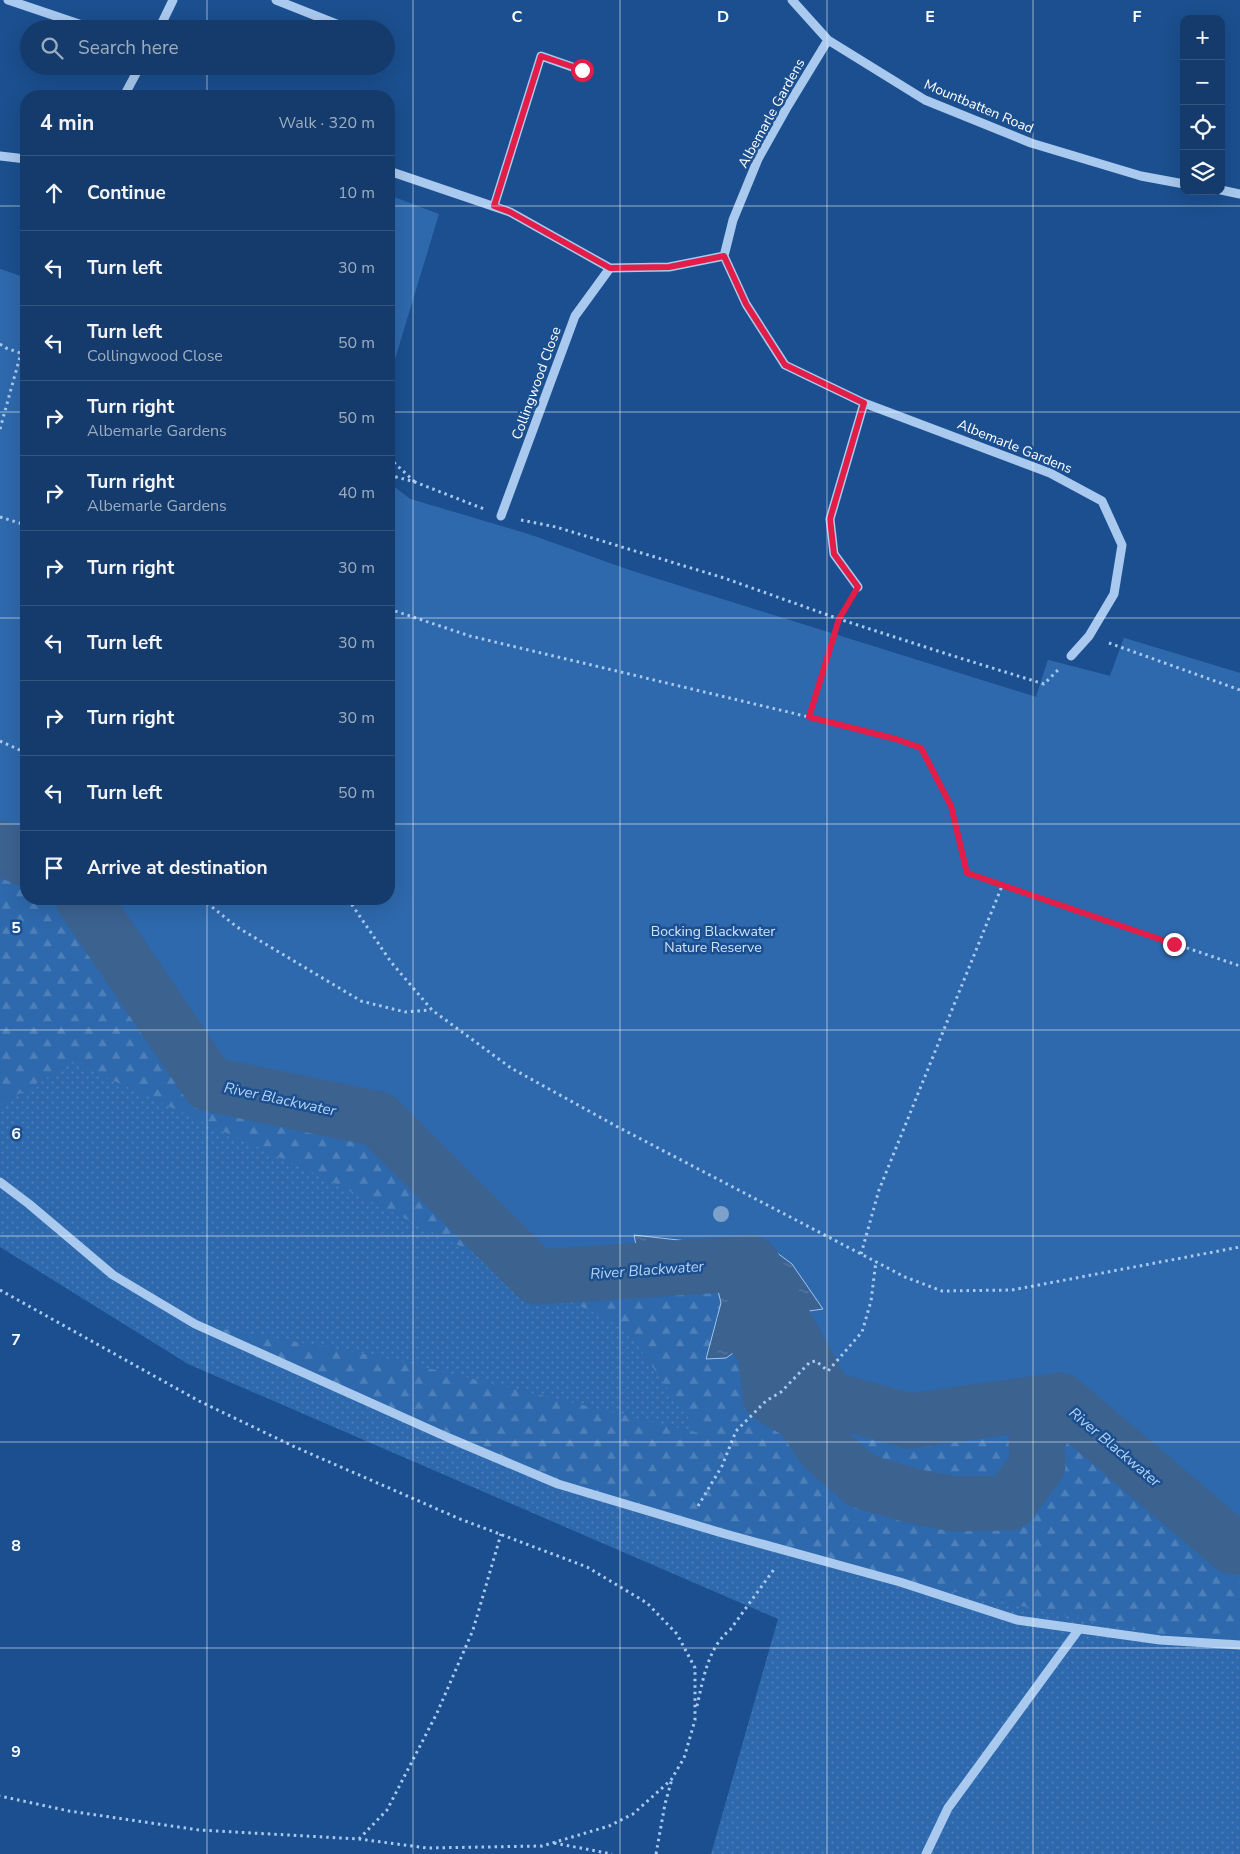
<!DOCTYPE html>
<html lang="en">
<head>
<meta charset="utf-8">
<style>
  :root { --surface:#143b6b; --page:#1d4271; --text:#f1f3f6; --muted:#9dadc1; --line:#33557e }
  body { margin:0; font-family:"Nunito Sans",sans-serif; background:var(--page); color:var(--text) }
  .controls { position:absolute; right:15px; top:15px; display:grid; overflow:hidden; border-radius:10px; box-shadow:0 5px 20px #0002 }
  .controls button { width:45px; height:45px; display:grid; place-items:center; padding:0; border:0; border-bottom:1px solid var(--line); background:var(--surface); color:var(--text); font:25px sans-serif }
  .stop { position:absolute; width:15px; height:15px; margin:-11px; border:4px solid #e11d48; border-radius:50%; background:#fff }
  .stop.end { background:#e11d48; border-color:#fff; box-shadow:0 1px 5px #0008 }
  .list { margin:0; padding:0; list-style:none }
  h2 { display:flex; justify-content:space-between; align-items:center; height:65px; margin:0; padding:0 20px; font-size:21px }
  h2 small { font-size:16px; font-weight:400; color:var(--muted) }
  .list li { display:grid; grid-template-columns:32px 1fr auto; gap:15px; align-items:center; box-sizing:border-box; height:75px; padding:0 20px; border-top:1px solid var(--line) }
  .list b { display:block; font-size:19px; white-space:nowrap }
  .list p { margin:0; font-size:16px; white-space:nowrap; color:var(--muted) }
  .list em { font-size:16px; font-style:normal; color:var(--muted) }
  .icon { flex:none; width:28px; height:28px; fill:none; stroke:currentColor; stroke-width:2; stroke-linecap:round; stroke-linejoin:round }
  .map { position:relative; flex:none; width:1240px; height:1854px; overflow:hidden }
  .search { position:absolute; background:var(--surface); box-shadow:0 5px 20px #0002; left:20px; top:20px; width:375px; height:55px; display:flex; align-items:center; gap:12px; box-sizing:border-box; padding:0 18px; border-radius:28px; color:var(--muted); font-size:19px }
  .panel { position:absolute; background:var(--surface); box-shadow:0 5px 20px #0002; left:20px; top:90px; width:375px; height:815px; border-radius:20px }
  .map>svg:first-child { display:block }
</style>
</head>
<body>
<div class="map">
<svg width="1240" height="1854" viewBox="0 0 1240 1854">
  <defs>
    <pattern id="grass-dots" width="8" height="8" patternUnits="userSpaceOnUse" patternTransform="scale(1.25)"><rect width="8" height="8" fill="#2e69ad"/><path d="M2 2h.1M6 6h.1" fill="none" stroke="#4d80b9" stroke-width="1.8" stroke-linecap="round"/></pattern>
    <pattern id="forest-firs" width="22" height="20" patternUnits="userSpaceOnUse" patternTransform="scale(1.25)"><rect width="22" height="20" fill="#2e69ad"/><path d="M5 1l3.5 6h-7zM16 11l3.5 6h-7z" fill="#4d80b9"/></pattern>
    <pattern id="water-ripples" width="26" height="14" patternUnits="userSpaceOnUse" patternTransform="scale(1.25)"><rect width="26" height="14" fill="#3c6290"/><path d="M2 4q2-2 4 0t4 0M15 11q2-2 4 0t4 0" fill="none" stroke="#597aa1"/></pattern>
  </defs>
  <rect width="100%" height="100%" fill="#1b4f8f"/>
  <!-- grass -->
  <path fill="url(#grass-dots)" d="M0,269L26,278V899H389V483L410,499L528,534L632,571L1036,697L1048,660L1110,676L1124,638L1240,673V1854H711L778,1619L188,1364L0,1247Z"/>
  <!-- forest -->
  <path fill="url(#forest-firs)" d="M0,848L26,859V899H83L209,1084L378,1119L537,1277L752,1263L826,1399L909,1421L1060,1400L1232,1547H1240V1643L1191,1642L876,1575L558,1484L195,1324L377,1356L699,1433L626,1329L318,1175L73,1062L0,1105Z"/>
  <!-- park -->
  <path fill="#2e69ad" d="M389,195L439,214L389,379Z
    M0,269L26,278V859L0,848Z
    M389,483L410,499L528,534L632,571L1036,697L1048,660L1110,676L1124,638L1240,673V1547H1233L1060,1400L909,1421L826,1398L752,1263L537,1277L378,1119L209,1084L83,899H389Z"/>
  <!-- water -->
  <path fill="url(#water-ripples)" stroke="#9cc4f0" d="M634,1235L749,1248L769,1247L792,1264L823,1309L747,1320L739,1334L742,1347L726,1358L706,1359L721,1303L715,1279L669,1249L636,1245Z"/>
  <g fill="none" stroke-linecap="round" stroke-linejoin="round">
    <!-- river -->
    <path stroke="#3c6290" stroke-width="55" d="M0,848L26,859
      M83,899L209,1084L378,1119L537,1277L752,1263L826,1398L909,1421L1060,1400L1233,1547H1240
      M744,1325L765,1349L770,1396L801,1414L824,1448L862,1481L913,1496L953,1504L1009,1503L1038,1465L1036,1442L1060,1400"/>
    <!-- path -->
    <path stroke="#a9c9ee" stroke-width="3" stroke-dasharray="2.5 4" stroke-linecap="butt" d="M0,344L6,348L26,355
      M0,429L26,335
      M389,458L415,482
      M389,475L415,482L484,509
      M0,517L26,525
      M521,520L556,527L724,578L839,619L947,654L1044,684L1058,670
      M389,609L470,636L809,717L896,739L921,748L951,806L967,873L1240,966
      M1109,643L1240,690
      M809,717L839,619L848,604
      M0,741L26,753
      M202,899L237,927L361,1001L405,1012L431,1010
      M348,899L391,962L432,1010L511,1068L616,1126L905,1277L942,1291L1012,1290L1240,1247
      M861,1254L879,1190L1002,886
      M0,1290L199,1401L295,1447L460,1519L587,1567L647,1603L677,1634L695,1668V1720L684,1758L671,1780L633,1814L609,1826L542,1846L427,1848L359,1839L199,1830L69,1811L0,1796
      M698,1506L722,1466L736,1431L766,1401L781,1392L810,1362L816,1361L828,1371L862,1332L871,1301L876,1261
      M697,1706C703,1680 708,1647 730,1630L775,1568
      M359,1839L387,1810L437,1713L473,1630L501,1534
      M554,1843L612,1854
      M656,1854L665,1804L672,1779"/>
    <!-- minor -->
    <path stroke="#a9c9ee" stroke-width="9" d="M8,0L94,29
      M276,0L339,25
      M792,0L828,40L925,100L1031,143L1141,176L1184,184
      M159,29L173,0
      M828,40L786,109L758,159L733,220L724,256L746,304L785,365L864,403L1050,473L1102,501L1122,545L1114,594L1089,636L1071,656
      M124,96L140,66
      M0,156L26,159
      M389,171L510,212L610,268L669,267L724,256
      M1221,190L1240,194
      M494,206L541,56L581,70
      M501,516L575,316L610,268
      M858,587L834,554L830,519L864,403
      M0,1182L29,1204L113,1275L195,1324L449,1438L558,1484L722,1533L900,1582L1017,1620L1160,1640L1240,1645
      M926,1854L948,1808L1079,1629"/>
  </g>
  <!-- trees -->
  <circle fill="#7ea0ca" cx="721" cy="1214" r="8"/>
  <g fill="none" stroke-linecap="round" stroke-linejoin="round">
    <!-- route -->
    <path stroke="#e11d48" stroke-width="6" d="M582,70L541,56L494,206L510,212L610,268L669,267L724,256L746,304L785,365L864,403L830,519L834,554L858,587L839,619L809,717L896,739L921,748L951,806L967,873L1174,944"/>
  </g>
  <!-- grid -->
  <path fill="none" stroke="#fff" stroke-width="1" stroke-opacity="0.55" d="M207,0V29M413,0V1854M620,0V1854M827,0V1854M1033,0V1854M207,66V96M0,206H26M389,206H1240M0,412H26M389,412H1240M0,618H26M389,618H1240M0,824H26M389,824H1240M207,899V1854M0,1030H1240M0,1236H1240M0,1442H1240M0,1648H1240"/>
  <g text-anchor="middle" stroke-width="5" stroke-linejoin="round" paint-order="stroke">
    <!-- street labels -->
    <g font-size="14" fill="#fff" stroke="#1b4f8f">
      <text transform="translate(979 106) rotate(23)" y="5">Mountbatten Road</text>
      <text transform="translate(771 113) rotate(-61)" y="5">Albemarle Gardens</text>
      <text transform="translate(536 383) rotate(-70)" y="5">Collingwood Close</text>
      <text transform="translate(1015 446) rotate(22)" y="5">Albemarle Gardens</text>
    </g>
    <!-- park labels -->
    <g font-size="14" fill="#cfe3fa" stroke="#1b4f8f">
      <text x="713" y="936">Bocking Blackwater<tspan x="713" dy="16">Nature Reserve</tspan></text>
    </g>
    <!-- water labels -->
    <g font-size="15" font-style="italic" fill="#b5d3f5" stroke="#1b4f8f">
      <text transform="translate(280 1099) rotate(12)" y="5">River Blackwater</text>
      <text transform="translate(647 1270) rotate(-4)" y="5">River Blackwater</text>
      <text transform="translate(1115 1447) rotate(40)" y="5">River Blackwater</text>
    </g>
  </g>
  <g font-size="16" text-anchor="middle" font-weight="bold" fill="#fff" stroke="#1b4f8f" stroke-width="5" stroke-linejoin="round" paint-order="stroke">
    <text x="517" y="22">C</text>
    <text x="723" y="22">D</text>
    <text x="930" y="22">E</text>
    <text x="1137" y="22">F</text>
    <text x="16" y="933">5</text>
    <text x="16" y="1139">6</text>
    <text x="16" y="1345">7</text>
    <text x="16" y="1551">8</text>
    <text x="16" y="1757">9</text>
  </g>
</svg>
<div class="controls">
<button>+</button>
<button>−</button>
<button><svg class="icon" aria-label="locate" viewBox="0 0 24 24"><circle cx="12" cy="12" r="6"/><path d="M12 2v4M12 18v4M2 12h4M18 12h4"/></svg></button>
<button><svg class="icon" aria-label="layers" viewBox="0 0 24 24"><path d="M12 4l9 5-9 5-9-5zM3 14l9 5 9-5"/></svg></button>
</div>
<div class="stop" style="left:582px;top:70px"></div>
<div class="stop end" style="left:1174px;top:944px"></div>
<div class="search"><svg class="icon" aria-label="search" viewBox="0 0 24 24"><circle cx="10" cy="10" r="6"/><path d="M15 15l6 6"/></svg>Search here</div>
<section class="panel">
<h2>4 min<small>Walk · 320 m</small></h2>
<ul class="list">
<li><svg class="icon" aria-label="ahead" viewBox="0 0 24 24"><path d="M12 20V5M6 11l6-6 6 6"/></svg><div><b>Continue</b></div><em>10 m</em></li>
<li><svg class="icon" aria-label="left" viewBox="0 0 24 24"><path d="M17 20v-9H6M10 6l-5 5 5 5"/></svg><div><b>Turn left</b></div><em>30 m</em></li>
<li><svg class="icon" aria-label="left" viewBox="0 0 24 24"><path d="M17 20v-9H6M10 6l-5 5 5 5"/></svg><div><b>Turn left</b><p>Collingwood Close</p></div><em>50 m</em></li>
<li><svg class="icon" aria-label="right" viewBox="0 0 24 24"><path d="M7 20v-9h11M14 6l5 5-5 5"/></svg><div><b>Turn right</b><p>Albemarle Gardens</p></div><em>50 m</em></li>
<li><svg class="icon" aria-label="right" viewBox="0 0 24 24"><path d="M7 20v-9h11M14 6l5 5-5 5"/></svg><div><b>Turn right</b><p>Albemarle Gardens</p></div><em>40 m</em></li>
<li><svg class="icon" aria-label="right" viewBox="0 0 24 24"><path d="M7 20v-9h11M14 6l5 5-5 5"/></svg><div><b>Turn right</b></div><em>30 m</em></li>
<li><svg class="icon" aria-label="left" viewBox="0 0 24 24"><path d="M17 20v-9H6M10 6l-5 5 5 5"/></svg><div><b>Turn left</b></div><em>30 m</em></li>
<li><svg class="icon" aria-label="right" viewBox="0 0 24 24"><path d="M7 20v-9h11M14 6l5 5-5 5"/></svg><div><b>Turn right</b></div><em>30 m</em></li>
<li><svg class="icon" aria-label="left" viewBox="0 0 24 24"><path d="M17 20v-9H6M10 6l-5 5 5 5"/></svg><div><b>Turn left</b></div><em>50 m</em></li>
<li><svg class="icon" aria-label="arrive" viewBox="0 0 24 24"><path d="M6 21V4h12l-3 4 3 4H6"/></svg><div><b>Arrive at destination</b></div></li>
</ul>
</section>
</div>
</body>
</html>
